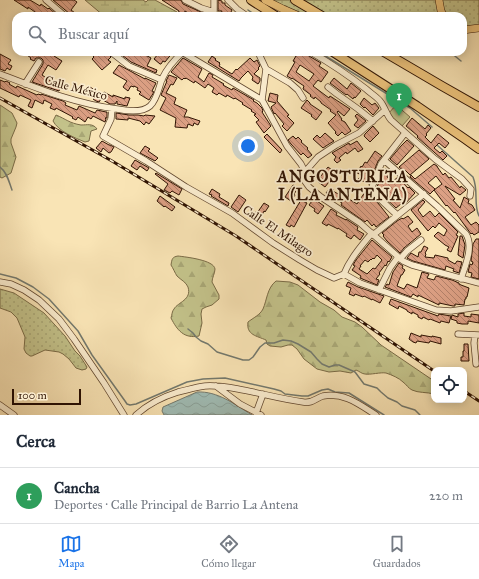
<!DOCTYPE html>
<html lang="es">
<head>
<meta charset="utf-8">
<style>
  :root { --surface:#fff; --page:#f6f6f7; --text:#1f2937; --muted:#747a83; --line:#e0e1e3; --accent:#1a73e8 }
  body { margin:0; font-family:"IM FELL Great Primer",serif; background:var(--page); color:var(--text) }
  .controls { position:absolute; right:12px; bottom:12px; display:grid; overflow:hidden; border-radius:8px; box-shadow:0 2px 10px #0003 }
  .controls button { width:36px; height:36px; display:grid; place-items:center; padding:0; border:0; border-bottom:1px solid var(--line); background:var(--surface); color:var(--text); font:20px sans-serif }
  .scale { position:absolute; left:12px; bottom:10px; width:69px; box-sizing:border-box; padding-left:4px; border:2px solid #301403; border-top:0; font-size:11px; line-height:14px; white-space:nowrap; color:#301403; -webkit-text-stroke:3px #fbedcf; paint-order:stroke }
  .you { position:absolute; left:248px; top:146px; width:14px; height:14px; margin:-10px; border:3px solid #fff; border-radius:50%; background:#1a73e8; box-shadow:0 0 0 6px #1a73e833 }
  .badge { display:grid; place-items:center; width:26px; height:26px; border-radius:50%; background:var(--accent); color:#fff; font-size:13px; font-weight:700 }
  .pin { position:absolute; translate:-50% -33px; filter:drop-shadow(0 1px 2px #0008) }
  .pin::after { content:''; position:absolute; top:21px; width:14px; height:12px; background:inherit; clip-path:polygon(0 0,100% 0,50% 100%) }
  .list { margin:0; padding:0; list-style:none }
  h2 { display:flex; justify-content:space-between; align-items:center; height:52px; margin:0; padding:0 16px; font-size:17px }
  h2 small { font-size:13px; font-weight:400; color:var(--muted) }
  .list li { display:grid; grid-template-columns:26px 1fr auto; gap:12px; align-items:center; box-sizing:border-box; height:56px; padding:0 16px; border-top:1px solid var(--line) }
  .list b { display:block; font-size:15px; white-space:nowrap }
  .list p { margin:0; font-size:13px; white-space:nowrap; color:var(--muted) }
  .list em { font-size:13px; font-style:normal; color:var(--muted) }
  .icon { flex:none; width:22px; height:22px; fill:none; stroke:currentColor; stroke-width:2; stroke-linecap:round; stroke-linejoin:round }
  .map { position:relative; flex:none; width:479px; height:415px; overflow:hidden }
  .search { position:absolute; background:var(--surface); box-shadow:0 2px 10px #0003; left:12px; right:12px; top:12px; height:44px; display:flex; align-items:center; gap:10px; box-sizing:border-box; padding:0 14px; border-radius:12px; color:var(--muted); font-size:15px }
  .sheet { height:108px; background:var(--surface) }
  nav { display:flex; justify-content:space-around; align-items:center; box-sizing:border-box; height:56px; border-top:1px solid var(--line); background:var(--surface); font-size:11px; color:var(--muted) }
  nav a { display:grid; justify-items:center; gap:2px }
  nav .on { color:var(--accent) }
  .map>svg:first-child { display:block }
</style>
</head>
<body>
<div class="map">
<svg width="479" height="415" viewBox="0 0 479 415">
  <defs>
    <pattern id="grass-dots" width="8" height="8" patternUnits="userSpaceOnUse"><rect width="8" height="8" fill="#c3c28a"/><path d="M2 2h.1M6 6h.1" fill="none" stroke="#a8a675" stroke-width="1.8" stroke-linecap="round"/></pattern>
    <pattern id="forest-firs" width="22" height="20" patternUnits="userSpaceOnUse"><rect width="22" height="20" fill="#c3c28a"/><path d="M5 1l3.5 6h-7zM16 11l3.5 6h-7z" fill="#a8a675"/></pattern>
    <pattern id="wetland-marsh" width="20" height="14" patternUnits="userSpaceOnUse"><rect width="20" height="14" fill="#c3c28a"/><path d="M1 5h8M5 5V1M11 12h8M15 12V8" fill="none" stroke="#a8a675"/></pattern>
    <pattern id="water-waves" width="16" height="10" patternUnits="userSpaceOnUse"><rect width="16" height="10" fill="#a0bdb6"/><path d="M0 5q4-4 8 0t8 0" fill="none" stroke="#8aa29b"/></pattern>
    <pattern id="building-back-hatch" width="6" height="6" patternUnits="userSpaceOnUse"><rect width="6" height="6" fill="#dca084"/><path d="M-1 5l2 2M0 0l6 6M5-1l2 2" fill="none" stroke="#b3816a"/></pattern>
  </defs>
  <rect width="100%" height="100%" fill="#f9e4b5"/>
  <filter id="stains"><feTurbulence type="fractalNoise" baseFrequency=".005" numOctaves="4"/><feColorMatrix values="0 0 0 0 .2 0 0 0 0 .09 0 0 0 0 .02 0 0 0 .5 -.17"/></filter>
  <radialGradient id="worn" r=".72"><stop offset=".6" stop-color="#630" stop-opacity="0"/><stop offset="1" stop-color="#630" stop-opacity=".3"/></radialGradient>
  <!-- grass -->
  <path fill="url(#grass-dots)" stroke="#7a6b46" d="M265,0H479V28L463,30V16H299Z
    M0,289L14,293L44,313L65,336L75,351L80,356L87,367L86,369L82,370L76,368L69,359L63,354L59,352L45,350L32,356H30L26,353L24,349L25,337L17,318L11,312L0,308Z"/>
  <!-- forest -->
  <path fill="url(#forest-firs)" stroke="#7a6b46" d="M0,105L12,113L17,123L16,127L11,139V143L16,157L11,173L2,178L0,177Z
    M56,115C66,119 69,123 81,125C87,125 93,123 97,129L91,131L89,141L85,142C75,138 58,131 53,121Z
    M178,256C186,257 214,260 215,269C215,273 212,278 212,282L219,295V299L212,305L206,307L202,309L201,314L202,323L199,336C184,339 177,330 171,318C172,315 172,311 174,309C178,302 192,300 188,287C186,282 181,280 177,276C175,273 173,268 171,265C172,259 172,257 178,256Z
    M276,281L290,282L298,285L320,302L334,310L342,317L355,322L362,327L381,345L434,381V394C427,392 418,393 412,390C408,388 407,385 403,382C399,378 392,375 386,373C381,372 370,375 365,374C362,374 359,371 356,370L351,373L340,371L329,372L317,369L304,359L297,349L292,345H288L281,347L270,346L267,344L266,340C257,336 246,335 248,322C253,318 260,315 263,309C267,300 267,288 276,281Z"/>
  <!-- wetland -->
  <path fill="url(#wetland-marsh)" stroke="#7a6b46" d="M85,0H143L146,2L148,0H155L177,12L176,14L178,16H104Z"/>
  <!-- pitch -->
  <path fill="#c3c28a" stroke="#7a6b46" d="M396,105L410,117L402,126L388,114Z"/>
  <!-- water -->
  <path fill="url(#water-waves)" stroke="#73796e" d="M197,392C218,391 234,404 252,415H164L162,411L163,407Z"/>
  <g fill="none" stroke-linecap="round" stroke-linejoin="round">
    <!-- stream -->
    <path stroke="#73796e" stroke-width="1.5" d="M248,10L257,16
      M319,52L410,108L432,127
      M450,52L461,61
      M437,145L473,177C479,192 473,203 479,216
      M0,167C7,172 9,182 12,190
      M0,274L16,278L33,287L49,299L78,331L92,355L125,401L127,404L130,405L136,404L187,382L203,379L225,378L274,389L281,391L285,394L302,396H308L322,390L328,389L335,392L349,393L384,415
      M188,329L193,333L196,337L201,341L208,344L217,352L243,360H249L253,357L260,347L265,343H274L283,340L291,341L298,344L311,352L317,359L322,364L329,367L335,365H339L355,372L364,384L377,388L381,392L388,398L397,402L402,406L415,410L420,415"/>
  </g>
  <!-- building -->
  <path fill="url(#building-back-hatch)" stroke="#301403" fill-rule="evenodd" d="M14,0H30L40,6L41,4L48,9L49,8L58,16H39L35,13V12L28,7V9Z
    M53,0H74L77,2L71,10L79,16H69L70,14Z
    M162,0H181L183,4L201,12L206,16H193L185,11L184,14H178L179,11Z
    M218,0L222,1V3H225V5L232,10L229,16H220L222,11H218Z
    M23,52H44L47,54L49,52H54L56,53L54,56L62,61L56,70L48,65L42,75L52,82L61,85L59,91L32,82L43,64V60L41,58H36L34,61L30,59L31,58Z
    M89,52H106L111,57L108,60L111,62L102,70L92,59L94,57Z
    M118,52H140L151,58L147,66L157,70L156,73L131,62Z
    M162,52H173L165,62L163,61L161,64H160L154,59L158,54L160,56Z
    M290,52H305L309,56L321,63L319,66L328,72L321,82L318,80L313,86L329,98L330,96L350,109L344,116L338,111L337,112L342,119L341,120L345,122L351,131L345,135L342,132L338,136L335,133L336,132L328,123L336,115L330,111L331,110L321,103V102L315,97L314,99L310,96L311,95L303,89L304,86L292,78V79L287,76L295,62L293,61L296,56ZM300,65L314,74L309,81L296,72Z
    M0,54L11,60L8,64L12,66L10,70L7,68L5,71L0,69Z
    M212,56L216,59L215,60L220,63H219L220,64L219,66L232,74L236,69L237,70L250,58L254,62L257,60L260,66L258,68L259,69L254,74L260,78V81L258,84L252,80L253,77L248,71L241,78L239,81L208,62Z
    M183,58L202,69L198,77L204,82L209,73L213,75L212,77L224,84L223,85L232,90L233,88L254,100L253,101L257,103L262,108L263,111L262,112L271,126L264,133L256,122L259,120L254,115L256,114L251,111L252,110L242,104L243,103L235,98L234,99L227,95L226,97L219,93L217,95L212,92L214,88L208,84L205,88L195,81L194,83L186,78L185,79L184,78L182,80L171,72Z
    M119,65L145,79V78L156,83L152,91L154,92L149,100L139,94L141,92L137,90L138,88L134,86V87L131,86L128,91L123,87L127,81L113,73Z
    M169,75L177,78L173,85L171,84L166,93L176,98L174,104L187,110L184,117H188L200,121L198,125L194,123L193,126L188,124L187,128L175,127L176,118L160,110L166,98L161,95L167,81H166Z
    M334,78L347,89L351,83L361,91L355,98L354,97L353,99L347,94L346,95L330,83Z
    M0,80L5,82L6,81L10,83L9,84L16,88L17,86L37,95L38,94L41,95V94L63,101L66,103L65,105L77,110L79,106L95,113L97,110L106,112H107V118H105L106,119L105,122L93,116L91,119L88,117L85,122L78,117L76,120L72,118L73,117L56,108L55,110L50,108L52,104L44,100L43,104L35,100L32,108L28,106L31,100L20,95L19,97L0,88Z
    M90,87L96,91V92L102,96L104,92L113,97V95L125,99V97L130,98L127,106L117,104V101L115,104H110L101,99L99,102L96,101L93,99L95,97L86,91Z
    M270,93L278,95L277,101L289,115L287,116L294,123L287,131L282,126L284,124L275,113L274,114L271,107L276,103L268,101Z
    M364,98L372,105L375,103L379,108L373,115L365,107L364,108L360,104Z
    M307,100L310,103V104L322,112L316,120L311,116L312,115L301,108Z
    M116,113L129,115H138L144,116L145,115L155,116L149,124L146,122L144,125L140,121L128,118V120L116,119Z
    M357,114L366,121L358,128L354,125L358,120L355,116Z
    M412,118L425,129L428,125L431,128L426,134L427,135L425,137L431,143L438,134L449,143L445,148L439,143L434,148L440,153L442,151L447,156L443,160L417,137L418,136L406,126Z
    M373,126L379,133L370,142L364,136L365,134Z
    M325,133L334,141L329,144L323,148L313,139L317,135L320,138Z
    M267,134L282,150L280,153L264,137Z
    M293,136L296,139L298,137L302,141L301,142L308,148L307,149L312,155L308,158L303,153L301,155L291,144L288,140Z
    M407,140L414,146L397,165L390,159L401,146Z
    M102,141L109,145H110L114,147L111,152L109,153L103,148L101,152L96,148Z
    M357,141L363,149L358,152L355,148L347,154L346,152L339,158L341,160L337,163L334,160L336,157L332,153L349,143L350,145Z
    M145,146L150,149L148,151L158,158L155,161L140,153Z
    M419,150L429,159L410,175L405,170L404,171L399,167Z
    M375,151L382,156L378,161L369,184L358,179L362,175L357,173L361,166L362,167L365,162L367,163Z
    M135,160L149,168L147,171L140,166L137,170L131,166Z
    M434,164L437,166L438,168L443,175L445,173L449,178L451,177L460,188L461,186L466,190L460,195L445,186L455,199L453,200L460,208L464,197L469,200L468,203L472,205L475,210L465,217L471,225L476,222L479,225V232L474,235L472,233L471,234L455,212L454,213L447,205L446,206L434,190L430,194L410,177L411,175L415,179ZM436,176L442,184L434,190L435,189L428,183Z
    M328,167L336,173L325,187L317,181Z
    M386,168L391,172L387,177L392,182L398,177L408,188L409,187L415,193L403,206L401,204L396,208L383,196L380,193L382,191L377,189V187L383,172Z
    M156,173L182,189L179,195L172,191L170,193L164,190L168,184L155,174Z
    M293,185L298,188L294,194L295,195L291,201L285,197Z
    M330,188L334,190L333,191L345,198L346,197L357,204L367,189L389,217L376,227L374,224L372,226L367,220L365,222L341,205L342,203L326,193Z
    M212,189L220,194L219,197L229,203L228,206L211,196L212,195L209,194Z
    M239,195L246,200L238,212L231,207Z
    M160,196L175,207L172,211L165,206L164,207L157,201Z
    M315,197L317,200V201L324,206L318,214L314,211L315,209L309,205Z
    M301,200L307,203L294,227L291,225L290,227L286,225Z
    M423,200L425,202L418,210L423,217L430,211L435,217L439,213L458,232L456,235L458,236L451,252L447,250L449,247L445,245L434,236L438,232L444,236L447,230L439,223L435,228L433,226L428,231L411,210Z
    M264,203L269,206L265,212L264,211L259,221L253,218L255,212L257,213Z
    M331,209L337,213L336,215L346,220V219L358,227L357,230L364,234L360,240L354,235L351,239L346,236L347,234L338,228V229L328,224L327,226L322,223Z
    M408,216L413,222L408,226L412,232L417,228L421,234L404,248L400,253L387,241L383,236L384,235L382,233L397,221L402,218L403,219Z
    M460,236H462L465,245L463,258L458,255Z
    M476,239H479V279L471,277L472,273L468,272L470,264L472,265L473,262L471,261L473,244Z
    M372,240L392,257L389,262L388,261L386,266L385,265L379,273L380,274L376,279L379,280L377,285L360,278L361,276L352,270L355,266L353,265L356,260ZM377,255L382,260L375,269L373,268L367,274L359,269L361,266H360L365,260L368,262L371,259V260L373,258L374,259Z
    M424,246L428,248L425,253L426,254L425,257L434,258L435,255L448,258V260L455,264L457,261L462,262L459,273L453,271L454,269L446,266L445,270L413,261L407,258L411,253L418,257L419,252H421Z
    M399,263L403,266L402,268L405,270L402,275H401L397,286L404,289L407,284L417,288L422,272L429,274L427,278L434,280L436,276L452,280L459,283V284L461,285L469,288L467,297H466V299H465L464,305L455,304V306H453L439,303V305L418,295V297L413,294L411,297L385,287L387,284L389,285L393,272Z
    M348,282L358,287L384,296L380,303L372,299V300L364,296L363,297L355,294L354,296L349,294L351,288L346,286Z
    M391,299L438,316L439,314L451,316L449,323L441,321L440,323L430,319L429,320L423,317L422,319L418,317V315L412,312V314L407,311V310L399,306L398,309L389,304Z
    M464,313V316L471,317V314L479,315V323L468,321V324H462L457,323V321L451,319L452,315L458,317V314Z
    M411,333L421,337V335L432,337V336L441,338V344L430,341L429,343L417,341L416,343L413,342L409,339Z
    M464,344H468L469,361H461V357H463V351H464Z"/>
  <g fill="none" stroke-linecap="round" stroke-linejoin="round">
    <!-- minor casing -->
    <g stroke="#624830" stroke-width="7">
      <path id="minor" d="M46,0L65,16
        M185,0L201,8L214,12
        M228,0L237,9L247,16
        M214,16V0
        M111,52L129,66L162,80
        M182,52L262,100L287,146L301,164L303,168L304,180L309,187L321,197L360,223L403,261L412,265L479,283
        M258,52L266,69L262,100
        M311,52C330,63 348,75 366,89C370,93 376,96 380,101C385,107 386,114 391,120L435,159L462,179L471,189L470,196
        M266,69L290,83L298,90L303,98
        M0,74C39,89 76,104 117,109C127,111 142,113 150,106C157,100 159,87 162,79C167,68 174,60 183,52
        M25,84L39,62
        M328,87L337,94L358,109L373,121
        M112,109L111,119L103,136L146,161L186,187L232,213L273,243L300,260L317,270L334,278L344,274
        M384,160L437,206L466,234C474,247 465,266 461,279
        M303,174L318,157L336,145L359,133L385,110
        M397,215C389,207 376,198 372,187L381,164L405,133
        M373,235L424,194
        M400,259L407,251L421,240
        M344,274L360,283L436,310L451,311L479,307
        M344,274C350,259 361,246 372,233
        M0,282L11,284L24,290L39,300L59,319L74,339L104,383L124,415
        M379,290L390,268L398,257
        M458,334L479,335
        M475,335L474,343L476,364
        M216,386L240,404L261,415
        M0,405L14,415
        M256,413L263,394
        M136,415C148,404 162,397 178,392C187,390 196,387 205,386C216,385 227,387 238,389C260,393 281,399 303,402C312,404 316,398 323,396C344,392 360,405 376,415"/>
    </g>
    <!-- major casing -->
    <g stroke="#301403" stroke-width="8">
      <path id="major" d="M265,0L283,9L299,16
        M439,0L441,11L444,16
        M463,30L479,28"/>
    </g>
    <!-- highway casing -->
    <g stroke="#301403" stroke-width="10">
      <path id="highway" d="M251,0L276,16
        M295,0L322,16
        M333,52L417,106L465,139L479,149
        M384,52L442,86L479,107"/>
    </g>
    <!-- minor -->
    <use href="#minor" stroke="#fbedcf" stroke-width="5.5"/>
    <!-- major -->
    <use href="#major" stroke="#ecc27a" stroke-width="7"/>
    <!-- highway -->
    <use href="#highway" stroke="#ecc27a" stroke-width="8"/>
    <!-- rail casing -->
    <g stroke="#301403" stroke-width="3">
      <path id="rail" d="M0,98L112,161L236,236L434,371
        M464,391L479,401"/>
    </g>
    <!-- rail -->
    <use href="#rail" stroke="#fbedcf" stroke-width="1.5" stroke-dasharray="4.5" stroke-linecap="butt"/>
  </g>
  <g text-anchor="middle" stroke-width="3.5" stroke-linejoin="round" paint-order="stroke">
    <!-- street labels -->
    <g font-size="12" fill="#301403" stroke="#fbedcf">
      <text transform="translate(76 88) rotate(15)" y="4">Calle México</text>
      <text transform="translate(278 231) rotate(34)" y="4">Calle El Milagro</text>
    </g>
    <!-- district labels -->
    <g font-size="16" font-weight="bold" letter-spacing="1" fill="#301403" stroke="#fbedcf">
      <text x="343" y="182">ANGOSTURITA<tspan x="343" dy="18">I (LA ANTENA)</tspan></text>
    </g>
  </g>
  <rect width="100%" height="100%" filter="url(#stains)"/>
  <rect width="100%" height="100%" fill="url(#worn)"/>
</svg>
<div class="controls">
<button><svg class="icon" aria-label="locate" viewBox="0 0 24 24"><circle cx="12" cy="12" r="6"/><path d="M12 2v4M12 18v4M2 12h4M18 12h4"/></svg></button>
</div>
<div class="scale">100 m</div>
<div class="you"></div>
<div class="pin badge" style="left:399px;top:116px;background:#2e9e5b">1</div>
<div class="search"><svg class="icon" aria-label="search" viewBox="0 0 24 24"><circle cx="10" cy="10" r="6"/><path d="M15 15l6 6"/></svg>Buscar aquí</div>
</div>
<section class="sheet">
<h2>Cerca<small></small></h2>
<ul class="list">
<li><span class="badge" style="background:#2e9e5b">1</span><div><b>Cancha</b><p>Deportes · Calle Principal de Barrio La Antena</p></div><em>220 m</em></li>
</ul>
</section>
<nav>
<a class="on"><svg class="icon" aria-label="map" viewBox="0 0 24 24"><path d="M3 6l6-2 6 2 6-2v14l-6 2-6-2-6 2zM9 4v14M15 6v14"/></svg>Mapa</a>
<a><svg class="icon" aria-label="directions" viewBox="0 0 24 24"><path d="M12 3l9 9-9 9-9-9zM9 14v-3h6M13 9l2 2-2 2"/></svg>Cómo llegar</a>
<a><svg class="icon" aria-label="saved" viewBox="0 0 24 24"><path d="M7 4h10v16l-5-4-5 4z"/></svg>Guardados</a>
</nav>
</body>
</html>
